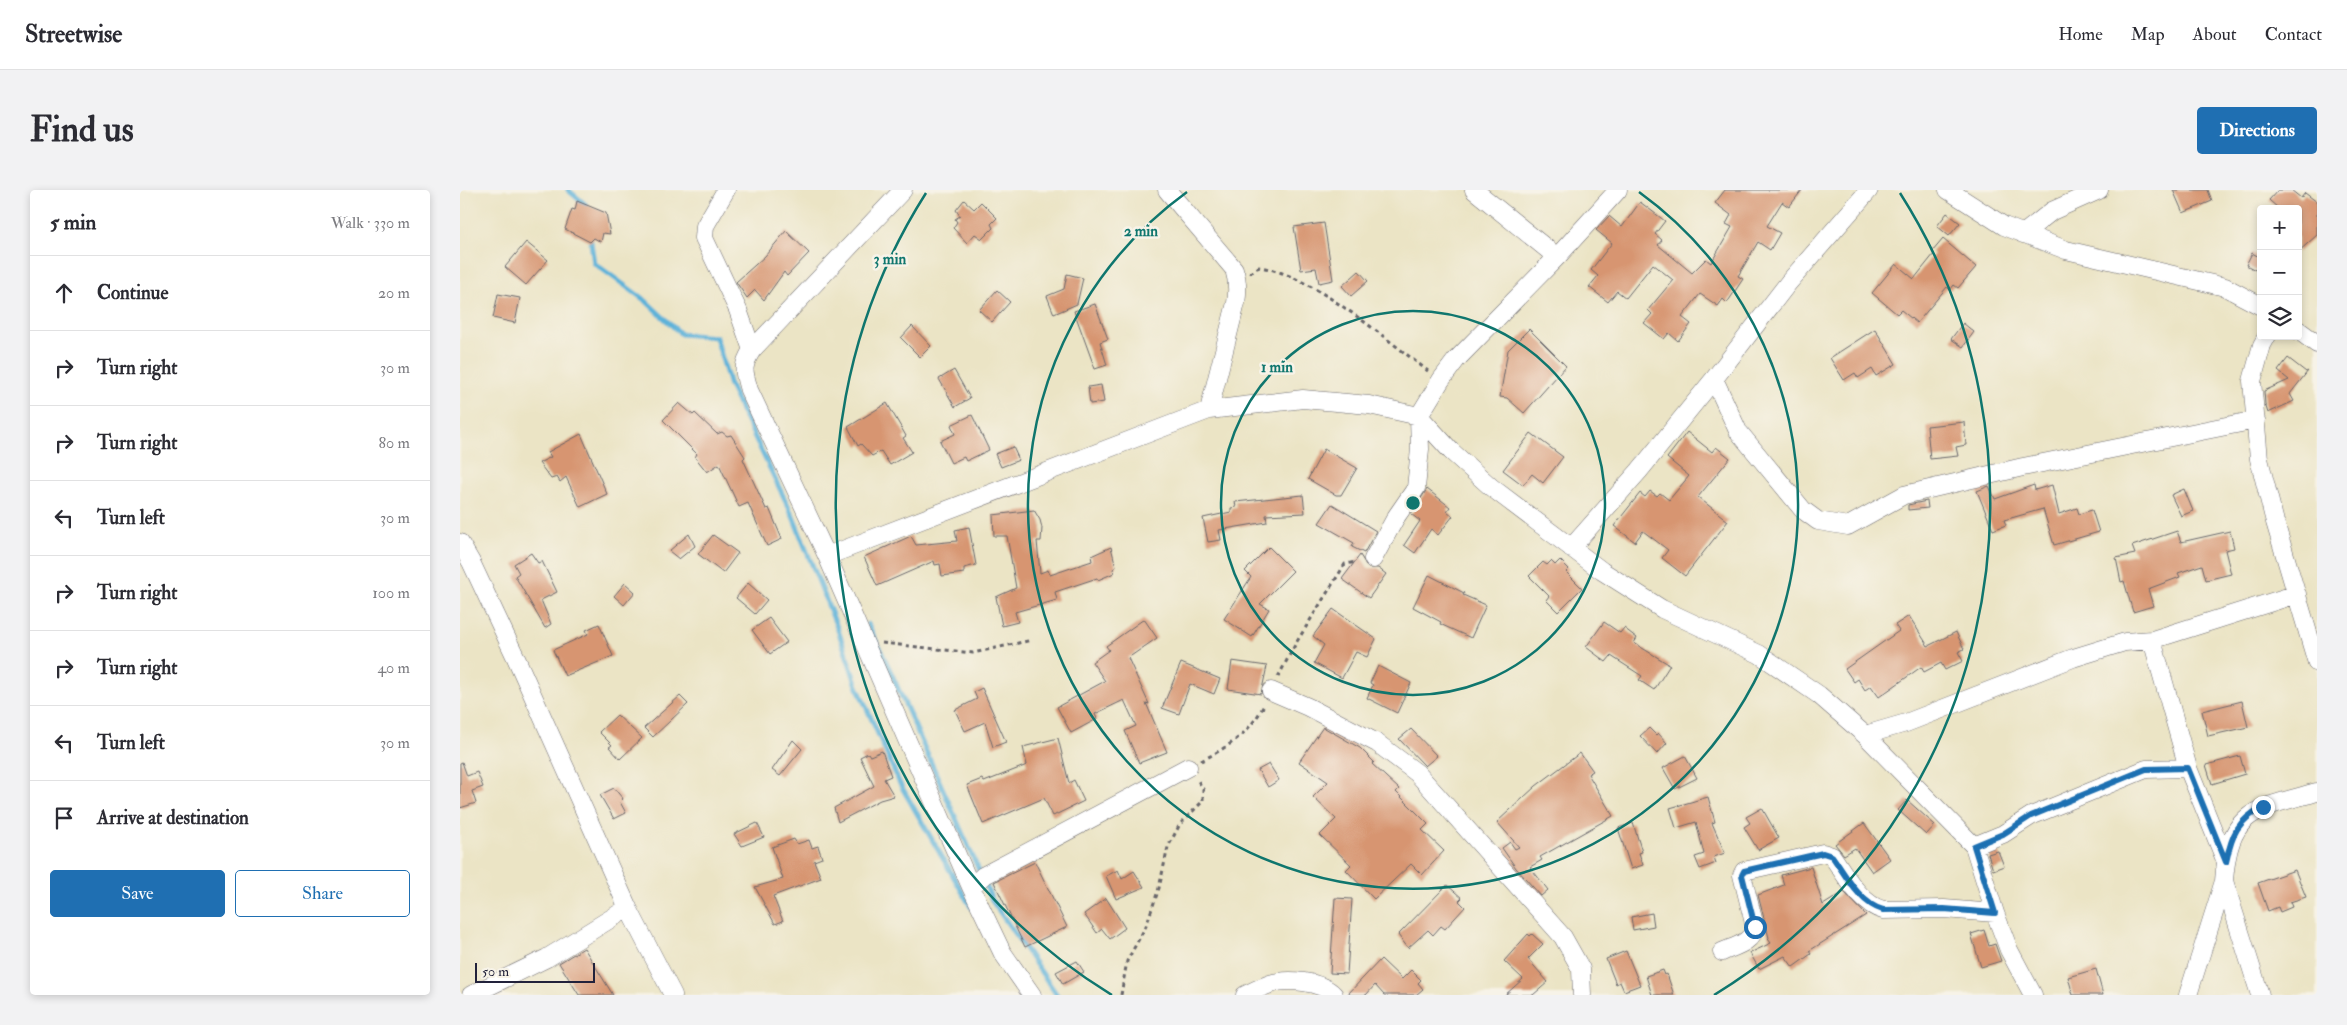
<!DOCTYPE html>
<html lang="en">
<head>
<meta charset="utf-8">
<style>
  :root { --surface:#fff; --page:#f2f2f3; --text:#2b2b33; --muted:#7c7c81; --line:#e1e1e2; --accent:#1f6fb2 }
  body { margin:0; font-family:"IM FELL Double Pica",serif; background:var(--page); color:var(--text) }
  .controls { position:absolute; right:15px; top:15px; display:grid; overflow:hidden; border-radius:5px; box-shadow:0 2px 8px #0003 }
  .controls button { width:45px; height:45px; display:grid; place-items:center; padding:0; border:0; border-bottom:1px solid var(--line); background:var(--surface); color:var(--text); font:25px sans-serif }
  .scale { position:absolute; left:15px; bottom:12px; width:120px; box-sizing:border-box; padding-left:5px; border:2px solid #22223b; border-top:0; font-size:14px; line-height:18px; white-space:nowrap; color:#22223b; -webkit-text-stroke:4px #f7f3e8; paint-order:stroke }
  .stop { position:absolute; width:15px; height:15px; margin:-11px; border:4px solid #1f6fb2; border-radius:50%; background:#fff }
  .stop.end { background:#1f6fb2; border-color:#fff; box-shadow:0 1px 5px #0008 }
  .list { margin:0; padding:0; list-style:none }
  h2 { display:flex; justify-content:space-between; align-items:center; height:65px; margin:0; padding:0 20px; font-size:21px }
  h2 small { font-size:16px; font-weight:400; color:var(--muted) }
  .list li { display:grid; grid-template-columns:32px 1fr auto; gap:15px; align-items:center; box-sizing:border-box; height:75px; padding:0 20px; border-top:1px solid var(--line) }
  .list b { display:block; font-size:19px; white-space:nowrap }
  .list em { font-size:16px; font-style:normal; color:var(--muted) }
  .actions { display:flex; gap:10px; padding:15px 20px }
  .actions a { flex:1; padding:11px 0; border:1px solid var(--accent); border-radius:5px; text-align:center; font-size:18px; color:var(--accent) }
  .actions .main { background:var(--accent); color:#fff }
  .icon { flex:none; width:28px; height:28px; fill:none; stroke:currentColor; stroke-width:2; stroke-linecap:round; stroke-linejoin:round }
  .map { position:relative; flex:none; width:1857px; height:805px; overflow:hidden; border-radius:5px }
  header { display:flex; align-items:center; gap:30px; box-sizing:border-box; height:70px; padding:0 25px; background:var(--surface); border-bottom:1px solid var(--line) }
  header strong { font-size:24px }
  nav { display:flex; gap:28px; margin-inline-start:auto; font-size:18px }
  .intro { display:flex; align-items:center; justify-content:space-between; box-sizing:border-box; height:120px; padding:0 30px }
  h1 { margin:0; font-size:35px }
  .button { padding:12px 22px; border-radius:5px; background:var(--accent); color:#fff; font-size:18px; font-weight:700 }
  main { display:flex; gap:30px; padding:0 30px }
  aside { flex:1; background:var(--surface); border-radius:5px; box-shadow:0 2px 8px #0003 }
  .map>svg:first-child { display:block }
</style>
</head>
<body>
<header>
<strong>Streetwise</strong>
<nav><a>Home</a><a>Map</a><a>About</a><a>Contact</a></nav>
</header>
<div class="intro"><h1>Find us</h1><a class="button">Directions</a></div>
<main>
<aside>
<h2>5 min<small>Walk · 330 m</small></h2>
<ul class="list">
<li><svg class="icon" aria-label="ahead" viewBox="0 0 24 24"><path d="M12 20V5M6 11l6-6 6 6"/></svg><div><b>Continue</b></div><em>20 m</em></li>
<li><svg class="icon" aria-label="right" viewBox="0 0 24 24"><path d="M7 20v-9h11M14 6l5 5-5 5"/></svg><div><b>Turn right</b></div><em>30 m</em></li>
<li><svg class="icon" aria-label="right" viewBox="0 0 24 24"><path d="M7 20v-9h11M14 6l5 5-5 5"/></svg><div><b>Turn right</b></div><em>80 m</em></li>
<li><svg class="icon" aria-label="left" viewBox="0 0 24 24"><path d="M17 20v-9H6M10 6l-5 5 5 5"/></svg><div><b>Turn left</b></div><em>30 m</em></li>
<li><svg class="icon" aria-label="right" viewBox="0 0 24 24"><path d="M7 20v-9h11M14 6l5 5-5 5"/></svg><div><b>Turn right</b></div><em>100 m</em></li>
<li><svg class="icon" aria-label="right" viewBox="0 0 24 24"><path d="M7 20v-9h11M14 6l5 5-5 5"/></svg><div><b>Turn right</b></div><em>40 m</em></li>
<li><svg class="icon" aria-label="left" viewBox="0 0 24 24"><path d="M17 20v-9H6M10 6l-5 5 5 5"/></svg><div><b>Turn left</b></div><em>30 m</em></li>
<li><svg class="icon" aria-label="arrive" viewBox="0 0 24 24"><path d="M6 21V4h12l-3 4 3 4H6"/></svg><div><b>Arrive at destination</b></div></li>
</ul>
<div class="actions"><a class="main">Save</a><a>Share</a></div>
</aside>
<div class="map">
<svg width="1857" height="805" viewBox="0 0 1857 805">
  <rect width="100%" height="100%" fill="#f7f3e8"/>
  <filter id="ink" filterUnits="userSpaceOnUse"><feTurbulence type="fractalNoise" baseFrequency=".02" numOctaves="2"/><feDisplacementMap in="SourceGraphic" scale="10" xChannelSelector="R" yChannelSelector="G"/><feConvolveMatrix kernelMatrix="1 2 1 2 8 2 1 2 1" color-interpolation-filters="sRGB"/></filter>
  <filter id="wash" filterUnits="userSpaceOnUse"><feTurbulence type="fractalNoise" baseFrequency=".0096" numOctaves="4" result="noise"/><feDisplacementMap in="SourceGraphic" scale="20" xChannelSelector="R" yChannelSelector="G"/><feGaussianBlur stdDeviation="1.12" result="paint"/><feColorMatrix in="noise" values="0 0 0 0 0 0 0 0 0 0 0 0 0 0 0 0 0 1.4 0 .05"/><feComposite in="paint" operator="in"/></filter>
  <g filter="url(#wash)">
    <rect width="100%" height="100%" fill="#ebe4c5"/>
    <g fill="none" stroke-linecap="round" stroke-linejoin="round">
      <!-- stream -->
      <path stroke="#5db2d9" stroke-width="5" d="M108,0L126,15L127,21
        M130,46L134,73L186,111L221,144L256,147L270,196L332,324L378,440L397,496L440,594L511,717
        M408,434L429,478L533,712L597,805"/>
    </g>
    <g id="blocks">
      <!-- building -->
      <path fill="#d79571" d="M1265,0H1342L1329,17L1322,12L1307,36L1320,43L1310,60L1298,52L1278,86L1283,89L1267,113L1263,109L1258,116L1240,104L1222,127L1231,134L1218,151L1209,143L1204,149L1184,133L1192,124L1188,120L1213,90L1193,74L1166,108L1157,101L1148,112L1129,97L1138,86L1131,80L1152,53L1136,40L1149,26L1162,37L1180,12L1205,31L1195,44L1202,50L1198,55L1232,83L1246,69L1251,73L1272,37L1266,34L1271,25L1255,13Z
        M1713,0H1748L1752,11L1723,23Z
        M1818,0H1831L1841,8L1845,3L1857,12V45L1838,62V19H1819L1809,10Z
        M504,10L514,19L521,12L537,28L531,34L533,38L522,49L515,44L507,53L493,38L497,32L495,29L500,26L496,20Z
        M117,11L146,23L150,44L143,43L141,52L134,48L130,52L105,39L112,19L115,20Z
        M1487,23L1500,33L1489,46L1477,36Z
        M864,33L873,90L859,93L856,78L841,80L834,37Z
        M326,41L349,63L327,86L324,82L304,110L295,100L287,108L276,92L305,66Z
        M1483,49L1516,77L1498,98L1494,95L1490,100L1487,97L1457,133L1441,120L1437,124L1412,103L1436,74L1454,89L1474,64L1472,62Z
        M66,52L88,70L66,95L45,77Z
        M1792,63L1801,68V83L1786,75Z
        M899,81L908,91L891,106L882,96Z
        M607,84L623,88L617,114L594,124L587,106L604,99Z
        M537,100L550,112L532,132L519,120Z
        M38,104L60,108L55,133L33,128Z
        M635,114L648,149L640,152L647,175L635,179L614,121Z
        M1503,133L1514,142L1503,157L1491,149Z
        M452,136L471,156L460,167L441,148Z
        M1069,139L1106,176L1064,223L1047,208L1040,207L1048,160Z
        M1415,139L1436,174L1416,186L1412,179L1398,188L1395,183L1384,190L1370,168Z
        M1828,168L1846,182L1848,181L1830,204L1834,211L1808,223L1805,214L1804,201L1829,190L1818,181Z
        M494,180L510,208L495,217L479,189Z
        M641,195L644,212L630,214L628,197Z
        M219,213L233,225L235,223L257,244L262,242L267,246L271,245L285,267L283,269L306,319L309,318L322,349L307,356L288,313L279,317L259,274L247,282L235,267L237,264L203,230Z
        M427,213L446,246L443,248L452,262L430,275L421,261L412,266L401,254L398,256L388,237Z
        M512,225L529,260L506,271L504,267L491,273L480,251L495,244L491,235Z
        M1504,232L1506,255L1496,257L1498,266L1470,269L1467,236Z
        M1227,242L1252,262L1256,257L1270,268L1238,307L1268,331L1225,386L1202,368L1208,360L1183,341L1175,352L1154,336L1180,303L1185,307L1190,301L1197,306L1200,303L1209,310L1229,286L1207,268Z
        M1071,243L1103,267L1083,293L1072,284L1063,295L1043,280Z
        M121,244L147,304L120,317L106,287L100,292L97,287L91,289L79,273L91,267L88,262Z
        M553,257L559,270L541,277L535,264Z
        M864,259L897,278L881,305H876L848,289Z
        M1574,295L1575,300L1592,295L1599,324L1617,318L1619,324L1632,320L1639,342L1594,355L1583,319L1544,330L1546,335L1533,340L1517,301L1529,296L1535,309Z
        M967,299L990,317L987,321L993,326L978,345L971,339L955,363L944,355L960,331L951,324Z
        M1724,299L1733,321L1721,326L1711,305Z
        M843,305L845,323L806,325L807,332L759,340L761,350L748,352L743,328L771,322V318L776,317L775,312Z
        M1467,311L1468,318L1448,320V315Z
        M872,314L916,341L904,363L892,357L894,353L859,333Z
        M574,320L580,330L582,338L581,351H577L580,383L588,380L590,385L632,371L631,366L651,357L656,377L653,379L654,383L638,390L637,388L595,402L597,410L555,422L558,432L542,436L536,407L556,398L547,346H534L533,325Z
        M509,337L516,375L504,378V383L482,386L480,374L475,375L474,371L417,396L404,367L451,346L456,355L497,351L495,340Z
        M1717,341L1721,352L1770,341L1774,358L1765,360L1771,384L1746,390L1742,375L1718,383L1720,387L1688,399L1693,416L1673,422L1664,391L1661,392L1656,368L1675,364L1672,356Z
        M229,344L235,356L219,369L209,361Z
        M253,345L278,363L263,383L238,364Z
        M809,357L833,381L800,414L809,419L792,447L764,429L791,387L785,381Z
        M71,363L78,373L82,371L97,402L81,410L91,434L85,438L55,386L59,383L54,374Z
        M900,365L908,378H918L926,384L909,408L882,389Z
        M1100,370L1109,379L1106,382L1122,398L1098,422L1086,410L1089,406L1069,386L1083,372L1087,375L1091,371L1095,375Z
        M969,385L1004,403L1003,405L1026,415L1011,448L980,434L981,432L953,417Z
        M165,393L175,402L164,415L154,406Z
        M288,393L307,410L295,424L276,408Z
        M873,419L916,449L907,467L896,462L882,488L854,473L864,455L853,446Z
        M1449,426L1468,456L1496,442L1504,459L1498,462L1503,471L1485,480L1481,473L1464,482L1461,477L1419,507L1411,496L1405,500L1398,489L1394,492L1385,479L1439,441L1435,435Z
        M309,428L327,452L310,464L292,440Z
        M684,429L697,448L668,468L689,514L686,513L707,562L679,573L665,541L676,536L664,510L635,524L637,529L611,543L597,517L645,491L632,472L649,460L646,456Z
        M1144,432L1160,443L1164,438L1177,448L1174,453L1210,475L1194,500L1179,490L1182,486L1151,466L1146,472L1126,457Z
        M139,434L153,466L105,486L93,460L128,444L126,440Z
        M772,471L807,476L801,504L768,499Z
        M721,473L760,489L754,504L730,494L719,524L702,518Z
        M918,476L951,493L937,523L907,508L913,495L910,493Z
        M522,498L546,552L533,557L525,532L505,541L495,520L517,509L514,502Z
        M220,506L228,514L193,547L184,538Z
        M1782,511L1788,537L1748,546L1742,521Z
        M157,525L182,548L160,569L149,557L152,555L139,542Z
        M863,537L900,558L914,572L912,574L939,599L936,602L968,634L962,640L984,661L962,685L951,674L914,709L886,680L891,675L860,645L876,629L853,607L868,592L839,572Z
        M1189,538L1196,545L1198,543L1207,553L1197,564L1180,546Z
        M951,539L977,566L965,576L939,549Z
        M598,548L609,593L614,590L624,611L593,626L584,608L523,634L507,595L522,589L524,592L567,575L563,557Z
        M333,550L342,559L320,586L312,580Z
        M422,561L431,586L424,589L434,606L420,610L378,632L374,618L414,596L400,567L408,563L410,566Z
        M1120,563L1133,581L1128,584L1153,626L1080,667L1082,670L1070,677L1088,700L1081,706L1056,678L1042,658L1050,652L1055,659L1059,657L1037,632L1076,596Z
        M1225,566L1237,588L1215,599L1203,578Z
        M1780,566L1785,584L1752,594L1746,575Z
        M2,572L7,586L17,582L23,597L12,601L16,613L0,618V573Z
        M809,574L819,590L808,597L798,580Z
        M154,598L163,609L160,612L166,623L154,629L140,605Z
        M1248,607L1255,632L1252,633L1265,663L1254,667L1256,673L1240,679L1235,667L1244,664L1236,632L1216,638L1210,618Z
        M1447,610L1475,635L1466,645L1438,620Z
        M1302,618L1319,648L1298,660L1284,637L1290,633L1286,627Z
        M297,633L304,647L282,656L274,644Z
        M1173,633L1182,662L1179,663L1183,675L1171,679L1158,638Z
        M1404,633L1430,669L1412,682L1395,658L1384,665L1375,654Z
        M334,649L337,654L349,650L352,658L358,656L362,668L354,671L361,688L313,706L323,731L315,734L295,697L323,689L312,657Z
        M1538,661L1544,676L1533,680L1528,664Z
        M575,672L607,737L565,757L534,692Z
        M1351,677L1363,715L1384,702L1406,725L1349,761L1351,764L1333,777L1325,766L1299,779L1290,763L1311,753L1308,749L1309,748L1298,705L1324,695L1321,685Z
        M658,680L662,689L674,681L684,697L656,709L646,686Z
        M1835,680L1846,707L1830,712L1832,717L1820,722L1818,717L1808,721L1798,693Z
        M987,695L1002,708L999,711L1005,717L985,739L981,736L973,745L968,740L948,758L938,745Z
        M646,708L665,738L650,749L642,739L637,743L624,724Z
        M875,708L892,709L887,784L870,783Z
        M1192,723L1194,736L1173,740L1171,727Z
        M1524,740L1529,756L1535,754L1541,771L1521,777L1511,744Z
        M1068,744L1070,746L1072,744L1083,754L1068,769L1088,792L1073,805H1045L1063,789L1044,771Z
        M124,758L153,805H119L99,773Z
        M1166,761L1180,795L1164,801L1160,792L1156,794L1146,769Z
        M921,769L942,789L951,780L961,790L958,793L963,799L956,805H924L915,795L906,805H887Z
        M617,771L624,782L603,794L596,782Z
        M1636,779L1643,805H1613L1608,787Z
        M1203,780L1205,785L1207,784L1214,805H1192L1186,786Z"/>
    </g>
  </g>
  <g filter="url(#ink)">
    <use href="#blocks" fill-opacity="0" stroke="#68666b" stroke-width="1"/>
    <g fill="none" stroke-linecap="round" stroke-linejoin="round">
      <!-- street casing -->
      <g stroke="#68666b" stroke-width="19">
        <path id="street" d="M266,0L245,36L244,48L278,120L292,160
          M443,0L292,160C281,177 284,182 289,200L367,366L511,697L542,762L572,805
          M707,0L774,79C778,91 778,101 776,113L749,220
          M1014,0L1097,67
          M1488,0L1544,36L1606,60L1765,97L1801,116
          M1563,44L1592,21L1639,0
          M1838,140L1857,154
          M1807,146L1802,155L1792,191L1799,269L1815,332L1857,473
          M1254,189L1278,241L1343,320L1358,331L1388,336L1444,305L1563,277L1796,230
          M0,353L11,372L56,468L168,718L213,805
          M1111,358L1179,281L1254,189L1329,92L1409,0
          M367,366L749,220L843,209L909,215L959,226L991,261L1031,297L1142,381L1202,419L1299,464L1359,505L1405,545L1514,656L1535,723L1549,760L1573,805
          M913,369L936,327L956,298L960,259L959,226L981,190L996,170L1097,67L1158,0
          M1692,450L1728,578L1766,672
          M811,501L848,517L917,553L957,583L1103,747L1121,779L1122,805
          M1405,545L1446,533L1613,468L1665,452L1692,450L1837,404
          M1514,656L1543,644L1571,626L1686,579L1728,578
          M511,697L523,686L728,577
          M1262,762C1275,756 1292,753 1295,737L1282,685L1284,681L1363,663L1372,666C1385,684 1400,714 1423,720L1484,719L1535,723
          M11,805L87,768L168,718
          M785,805C793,801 802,797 810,794C827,788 861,791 874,805
          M1728,805L1764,691
          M1800,805L1764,691C1769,619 1796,619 1857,602"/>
      </g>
      <!-- path -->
      <path stroke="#68666b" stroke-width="3" stroke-dasharray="4 4" stroke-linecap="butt" d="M790,83L799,77C850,83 927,150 968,181
        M422,453L513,463L572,450
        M818,487L836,453L885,374L897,372
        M741,571C768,557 790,543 804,515
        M661,805L667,771L686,736L699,698L708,657L720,634L743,611V599L737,589"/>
      <!-- street -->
      <use href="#street" stroke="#fff" stroke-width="18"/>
    </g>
  </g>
  <g fill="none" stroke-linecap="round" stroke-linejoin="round" filter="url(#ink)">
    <!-- route -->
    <path stroke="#1f6fb2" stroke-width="6" d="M1295,737L1282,685L1284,681L1363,663L1372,666C1385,684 1400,714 1423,720L1484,719L1535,723L1514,656L1543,644L1571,626L1686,579L1728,578L1766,672C1772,644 1777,631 1803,617"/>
  </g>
  <!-- distance rings -->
  <g fill="none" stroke="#0f766e" stroke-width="2.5">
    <circle cx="953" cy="313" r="192"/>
    <path d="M1179 2A385 385 0 1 1 727 2"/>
    <path d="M652 805A577 577 0 0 1 466 3M1440 3A577 577 0 0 1 1254 805"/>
  </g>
  <circle cx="953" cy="313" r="8" fill="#0f766e" stroke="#f7f3e8" stroke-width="2.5"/>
  <g font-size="15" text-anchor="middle" font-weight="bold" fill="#0f766e" stroke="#f7f3e8" stroke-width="5" stroke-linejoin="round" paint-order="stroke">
    <text x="681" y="46">2 min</text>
    <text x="430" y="74">3 min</text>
    <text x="817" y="182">1 min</text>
  </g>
</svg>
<div class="controls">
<button>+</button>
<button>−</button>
<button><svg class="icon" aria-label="layers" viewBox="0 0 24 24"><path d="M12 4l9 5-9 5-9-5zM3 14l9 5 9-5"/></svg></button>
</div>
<div class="scale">50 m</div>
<div class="stop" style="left:1295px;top:737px"></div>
<div class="stop end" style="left:1803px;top:617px"></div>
</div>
</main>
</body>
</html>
